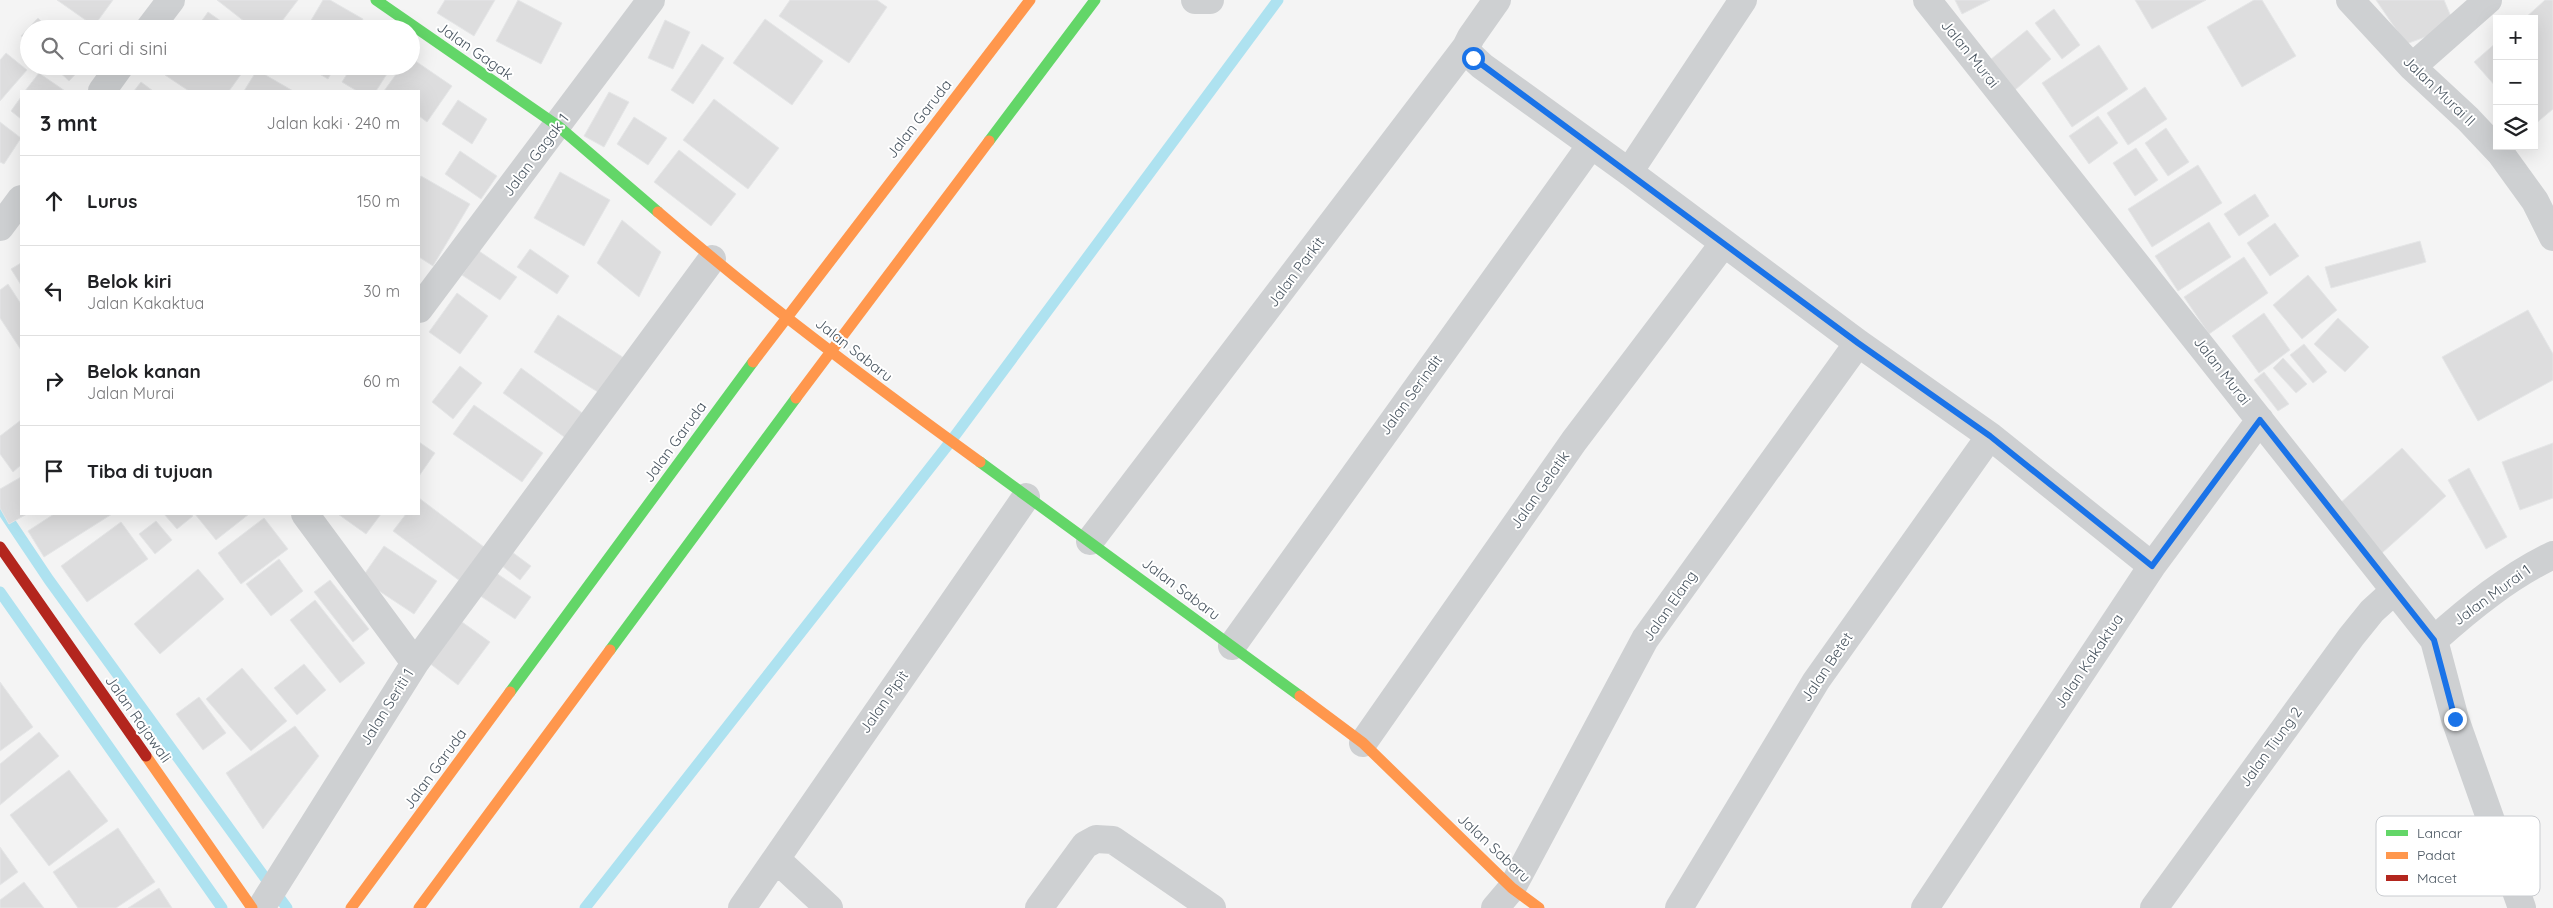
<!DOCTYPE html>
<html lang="id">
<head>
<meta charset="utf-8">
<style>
  :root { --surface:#fff; --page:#f2f2f2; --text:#202124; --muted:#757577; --line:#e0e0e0 }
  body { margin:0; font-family:Quicksand,sans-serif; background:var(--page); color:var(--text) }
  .controls { position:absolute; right:15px; top:15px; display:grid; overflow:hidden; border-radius:0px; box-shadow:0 5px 20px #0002 }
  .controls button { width:45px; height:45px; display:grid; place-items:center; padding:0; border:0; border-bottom:1px solid var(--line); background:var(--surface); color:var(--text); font:25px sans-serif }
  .stop { position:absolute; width:15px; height:15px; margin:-11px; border:4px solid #1a73e8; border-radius:50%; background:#fff }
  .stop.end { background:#1a73e8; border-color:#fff; box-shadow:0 1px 5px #0008 }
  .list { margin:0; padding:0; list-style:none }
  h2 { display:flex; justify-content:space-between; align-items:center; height:65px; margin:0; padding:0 20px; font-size:21px }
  h2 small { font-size:16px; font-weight:400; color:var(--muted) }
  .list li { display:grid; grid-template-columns:32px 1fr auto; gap:15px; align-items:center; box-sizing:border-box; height:90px; padding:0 20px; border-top:1px solid var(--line) }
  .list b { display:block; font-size:19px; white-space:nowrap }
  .list p { margin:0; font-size:16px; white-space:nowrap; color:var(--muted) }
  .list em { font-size:16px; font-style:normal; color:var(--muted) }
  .icon { flex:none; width:28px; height:28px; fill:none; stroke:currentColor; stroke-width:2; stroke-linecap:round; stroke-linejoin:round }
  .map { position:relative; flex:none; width:2553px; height:908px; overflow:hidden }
  .search { position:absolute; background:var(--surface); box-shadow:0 5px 20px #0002; left:20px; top:20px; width:400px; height:55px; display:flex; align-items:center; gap:12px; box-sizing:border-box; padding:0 18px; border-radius:28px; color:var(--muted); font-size:19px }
  .panel { position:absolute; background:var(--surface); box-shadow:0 5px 20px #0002; left:20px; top:90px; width:400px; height:425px; border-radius:0px }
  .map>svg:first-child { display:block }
</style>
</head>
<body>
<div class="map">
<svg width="2553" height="908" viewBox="0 0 2553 908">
  <rect width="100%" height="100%" fill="#f4f4f4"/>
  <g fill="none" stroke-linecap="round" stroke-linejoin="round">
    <!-- stream -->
    <path stroke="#aee2f0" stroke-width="11" d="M0,507L49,580L287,908
      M0,592L222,908
      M585,908L951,441L1278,0"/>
  </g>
  <!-- building -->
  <path fill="#ddddde" stroke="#e5e6e7" d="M57,0H113L94,26Z
    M217,0H298L276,29H254Z
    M323,0H330L363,19L357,29H306Z
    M445,0H495L474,36L437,13Z
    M518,0L562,23L541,64L496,41Z
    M790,0H877L887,7L849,63L779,16Z
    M1955,0H1990L1962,14Z
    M2135,0H2206L2152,29Z
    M2254,0H2262L2296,56L2242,87L2207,27Z
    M2376,0H2444L2455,26L2406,44Z
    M2545,0H2553V109L2534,125V19H2524Z
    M2054,9L2080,45L2062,59L2035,23Z
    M208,12L232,29H196Z
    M38,18L49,29H29V43L21,36Z
    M765,19L823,61L792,105L733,63Z
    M665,20L690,32L673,69L648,58Z
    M2027,30L2051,59L2015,90L1990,60Z
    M2497,42V88L2474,62Z
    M702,44L724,58L693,104L671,90Z
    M2099,45L2128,89L2072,127L2042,83Z
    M6,53L27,70L0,101V60Z
    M411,58L452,86L427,122L419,116V91H384L402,66H411Z
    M53,66H83L69,81Z
    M170,66H247L229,91H189L165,75Z
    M306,66H335L328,79Z
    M352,66H392L376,91H357L342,82Z
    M257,70L293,91H244Z
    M39,73L65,91H25Z
    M141,82L153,91H134Z
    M2145,87L2167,119L2128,145L2107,113Z
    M609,92L629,102L604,147L584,136Z
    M21,97V119L11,111Z
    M714,99L779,148L748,189L683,140Z
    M458,100L487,119L472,144L442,124Z
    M2098,116L2118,143L2089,164L2069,136Z
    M634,117L667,138L648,165L617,144Z
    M0,122L21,138L4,164L0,162Z
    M2166,128L2189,162L2168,176L2145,143Z
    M2136,148L2158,180L2135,196L2113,163Z
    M679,150L736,194L711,226L654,182Z
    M460,151L497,176L481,199L445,174Z
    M2198,165L2222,203L2152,247L2128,209Z
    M560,172L610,200L584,246L534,218Z
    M421,176L470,204L433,266L419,257V181Z
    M2255,194L2269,216L2239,236L2224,214Z
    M622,220L661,252L639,297L597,263Z
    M2209,222L2231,257L2178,291L2155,256Z
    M2275,223L2299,256L2270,276L2247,243Z
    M2420,241L2426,262L2331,288L2325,267Z
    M530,249L569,276L557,294L517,267Z
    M479,251L517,277L500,300L462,275Z
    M2244,257L2268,293L2209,334L2184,297Z
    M21,263V285L11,269Z
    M2308,275L2337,310L2302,339L2273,305Z
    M8,284L21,304V350L0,318V290Z
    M457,293L488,316L460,354L429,332Z
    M2528,310L2553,354V380L2478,421L2442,357Z
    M2264,313L2290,350L2259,373L2232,336Z
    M558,315L624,358L601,394L534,352Z
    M2338,318L2369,347L2345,372L2314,344Z
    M2304,344L2327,372L2313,383L2290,355Z
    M2283,358L2307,384L2296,393L2273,368Z
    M460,366L482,383L453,419L432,402Z
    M521,368L585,415L567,439L503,393Z
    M2264,372L2289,404L2278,411L2254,380Z
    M474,405L543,453L522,482L453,434Z
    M21,420V465L13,472L0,454V436Z
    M419,442L435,453L419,476Z
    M2553,443V498L2520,510L2502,462Z
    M2402,448L2446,496L2382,553L2338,505Z
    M2469,468L2507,537L2486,549L2448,480Z
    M21,477V514H27L9,524L0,508V489Z
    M419,498L484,547L460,581L393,531L406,514H419Z
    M54,514H112L44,557L28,531Z
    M164,514H190L193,516L177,529Z
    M195,514H249L216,540Z
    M338,514H381L366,534Z
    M264,518L288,549L241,584L218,553Z
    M156,521L172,540L155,554L139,534Z
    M121,522L148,559L87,602L61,566Z
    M384,546L437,581L414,614L361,579Z
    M508,549L531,566L520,580L497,562Z
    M279,559L303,591L271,616L246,584Z
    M489,568L531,597L515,619L473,591Z
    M198,569L224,599L160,654L134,624Z
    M330,580L369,629L353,642L314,592Z
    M315,600L365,663L340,683L290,620Z
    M455,617L490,642L458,685L424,659Z
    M304,664L326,690L297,715L274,688Z
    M242,668L287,721L251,751L206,699Z
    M0,682L33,727L0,751Z
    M199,697L226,733L203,750L176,714Z
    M295,726L319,756L263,829L226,773Z
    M39,732L59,756L0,805V764Z
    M69,770L108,821L49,866L10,815Z
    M118,828L155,882L116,908H78L53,872Z
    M0,847L18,872L0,885Z
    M24,882L44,908H0V900Z
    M159,888L172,908H128Z"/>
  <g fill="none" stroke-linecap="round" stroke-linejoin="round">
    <!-- street -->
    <path stroke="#ced0d2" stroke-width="28" d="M1195,0H1210
      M1927,0L2434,640L2455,719L2522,908
      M2350,0L2412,67L2468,119L2501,154L2535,201L2553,237
      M149,29L171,0
      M1466,47L1468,53L1482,66L1629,172L1858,343L1990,436L2152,566
      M2412,67L2488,0
      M102,91L120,66
      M1629,172L1743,0
      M0,227L21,199
      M419,309L651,0
      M1090,541L1466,47L1471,37L1497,0
      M2434,640C2471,607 2508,577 2553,555
      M1232,646L1591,145
      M415,663L712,259
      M1363,743L1574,441L1724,243
      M776,859L829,908
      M261,908L415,663L305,514
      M742,908L1026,497
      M1039,908L1085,845L1096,839L1113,840L1212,908
      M1495,908L1512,888L1645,639L1858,343
      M1679,908L1816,681L1990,436
      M1925,908L2152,566L2260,420
      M2154,908L2351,637L2372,611L2394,591"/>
    <!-- fast -->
    <path stroke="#63d668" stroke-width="11" d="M376,0L558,126L658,212
      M989,141L1095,0
      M980,462L1300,696
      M610,650L796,398
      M510,692L753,362"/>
    <!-- slow -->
    <path stroke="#ff974d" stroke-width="11" d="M658,212C761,301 870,382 980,462
      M753,362L1030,0
      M796,398L989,141
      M1300,696L1363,743L1512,888L1539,908
      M146,756L252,908
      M351,908L510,692
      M419,908L610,650"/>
    <!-- jam -->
    <path stroke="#b3261e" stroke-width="11" d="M0,547L146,756"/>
  </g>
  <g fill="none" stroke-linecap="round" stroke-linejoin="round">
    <!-- route -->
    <path stroke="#1a73e8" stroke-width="6" d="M1473,58L1858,343L1990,436L2152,566L2260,420L2434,640L2455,719"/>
  </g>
  <g text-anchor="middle" stroke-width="4" stroke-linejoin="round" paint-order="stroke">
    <!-- street labels -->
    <g font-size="15" fill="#4a5661" stroke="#fff">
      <text transform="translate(475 51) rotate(35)" y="5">Jalan Gagak</text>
      <text transform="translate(1970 54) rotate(51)" y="5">Jalan Murai</text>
      <text transform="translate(2439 91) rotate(44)" y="5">Jalan Murai II</text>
      <text transform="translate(919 119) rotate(-52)" y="5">Jalan Garuda</text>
      <text transform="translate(536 155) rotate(-53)" y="5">Jalan Gagak 1</text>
      <text transform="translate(1296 272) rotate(-53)" y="5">Jalan Parkit</text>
      <text transform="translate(854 350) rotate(38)" y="5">Jalan Sabaru</text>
      <text transform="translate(2222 371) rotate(52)" y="5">Jalan Murai</text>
      <text transform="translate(1411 395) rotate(-54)" y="5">Jalan Serindit</text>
      <text transform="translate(675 442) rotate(-54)" y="5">Jalan Garuda</text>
      <text transform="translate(1540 490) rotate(-55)" y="5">Jalan Gelatik</text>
      <text transform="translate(1181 589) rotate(37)" y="5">Jalan Sabaru</text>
      <text transform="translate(2492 595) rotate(-36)" y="5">Jalan Murai 1</text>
      <text transform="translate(1670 606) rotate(-55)" y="5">Jalan Elang</text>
      <text transform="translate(2089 661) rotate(-56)" y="5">Jalan Kakaktua</text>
      <text transform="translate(1827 667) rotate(-56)" y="5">Jalan Betet</text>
      <text transform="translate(884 702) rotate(-55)" y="5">Jalan Pipit</text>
      <text transform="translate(387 707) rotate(-58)" y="5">Jalan Seriti 1</text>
      <text transform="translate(138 719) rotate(55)" y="5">Jalan Rajawali</text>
      <text transform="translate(2271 747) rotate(-54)" y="5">Jalan Tiung 2</text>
      <text transform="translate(435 769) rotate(-54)" y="5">Jalan Garuda</text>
      <text transform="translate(1494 848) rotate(43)" y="5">Jalan Sabaru</text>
    </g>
  </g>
  <!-- legend -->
  <rect x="2376" y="816" width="164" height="80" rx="8" fill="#fff" stroke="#c9ccd0" stroke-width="1"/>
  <rect x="2386" y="830" width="22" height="6" fill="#63d668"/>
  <rect x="2386" y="852" width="22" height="7" fill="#ff974d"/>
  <rect x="2386" y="875" width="22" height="6" fill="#b3261e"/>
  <g font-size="14" fill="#4a5661">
    <text x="2417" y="838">Lancar</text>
    <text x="2417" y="860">Padat</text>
    <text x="2417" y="883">Macet</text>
  </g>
</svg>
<div class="controls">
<button>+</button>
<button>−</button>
<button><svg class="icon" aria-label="layers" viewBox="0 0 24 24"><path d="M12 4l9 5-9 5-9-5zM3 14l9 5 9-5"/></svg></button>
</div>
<div class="stop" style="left:1473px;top:58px"></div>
<div class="stop end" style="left:2455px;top:719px"></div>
<div class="search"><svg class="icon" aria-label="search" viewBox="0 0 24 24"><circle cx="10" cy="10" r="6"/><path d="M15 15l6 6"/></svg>Cari di sini</div>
<section class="panel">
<h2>3 mnt<small>Jalan kaki · 240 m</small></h2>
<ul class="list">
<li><svg class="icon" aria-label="ahead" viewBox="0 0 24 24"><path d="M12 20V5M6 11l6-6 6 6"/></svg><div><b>Lurus</b></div><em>150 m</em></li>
<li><svg class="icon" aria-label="left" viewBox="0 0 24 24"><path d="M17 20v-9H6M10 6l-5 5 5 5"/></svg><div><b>Belok kiri</b><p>Jalan Kakaktua</p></div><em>30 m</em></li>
<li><svg class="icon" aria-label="right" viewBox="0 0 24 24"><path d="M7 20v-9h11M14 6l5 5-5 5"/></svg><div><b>Belok kanan</b><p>Jalan Murai</p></div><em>60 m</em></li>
<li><svg class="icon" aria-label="arrive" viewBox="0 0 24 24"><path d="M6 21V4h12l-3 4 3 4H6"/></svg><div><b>Tiba di tujuan</b></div></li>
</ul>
</section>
</div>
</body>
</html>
